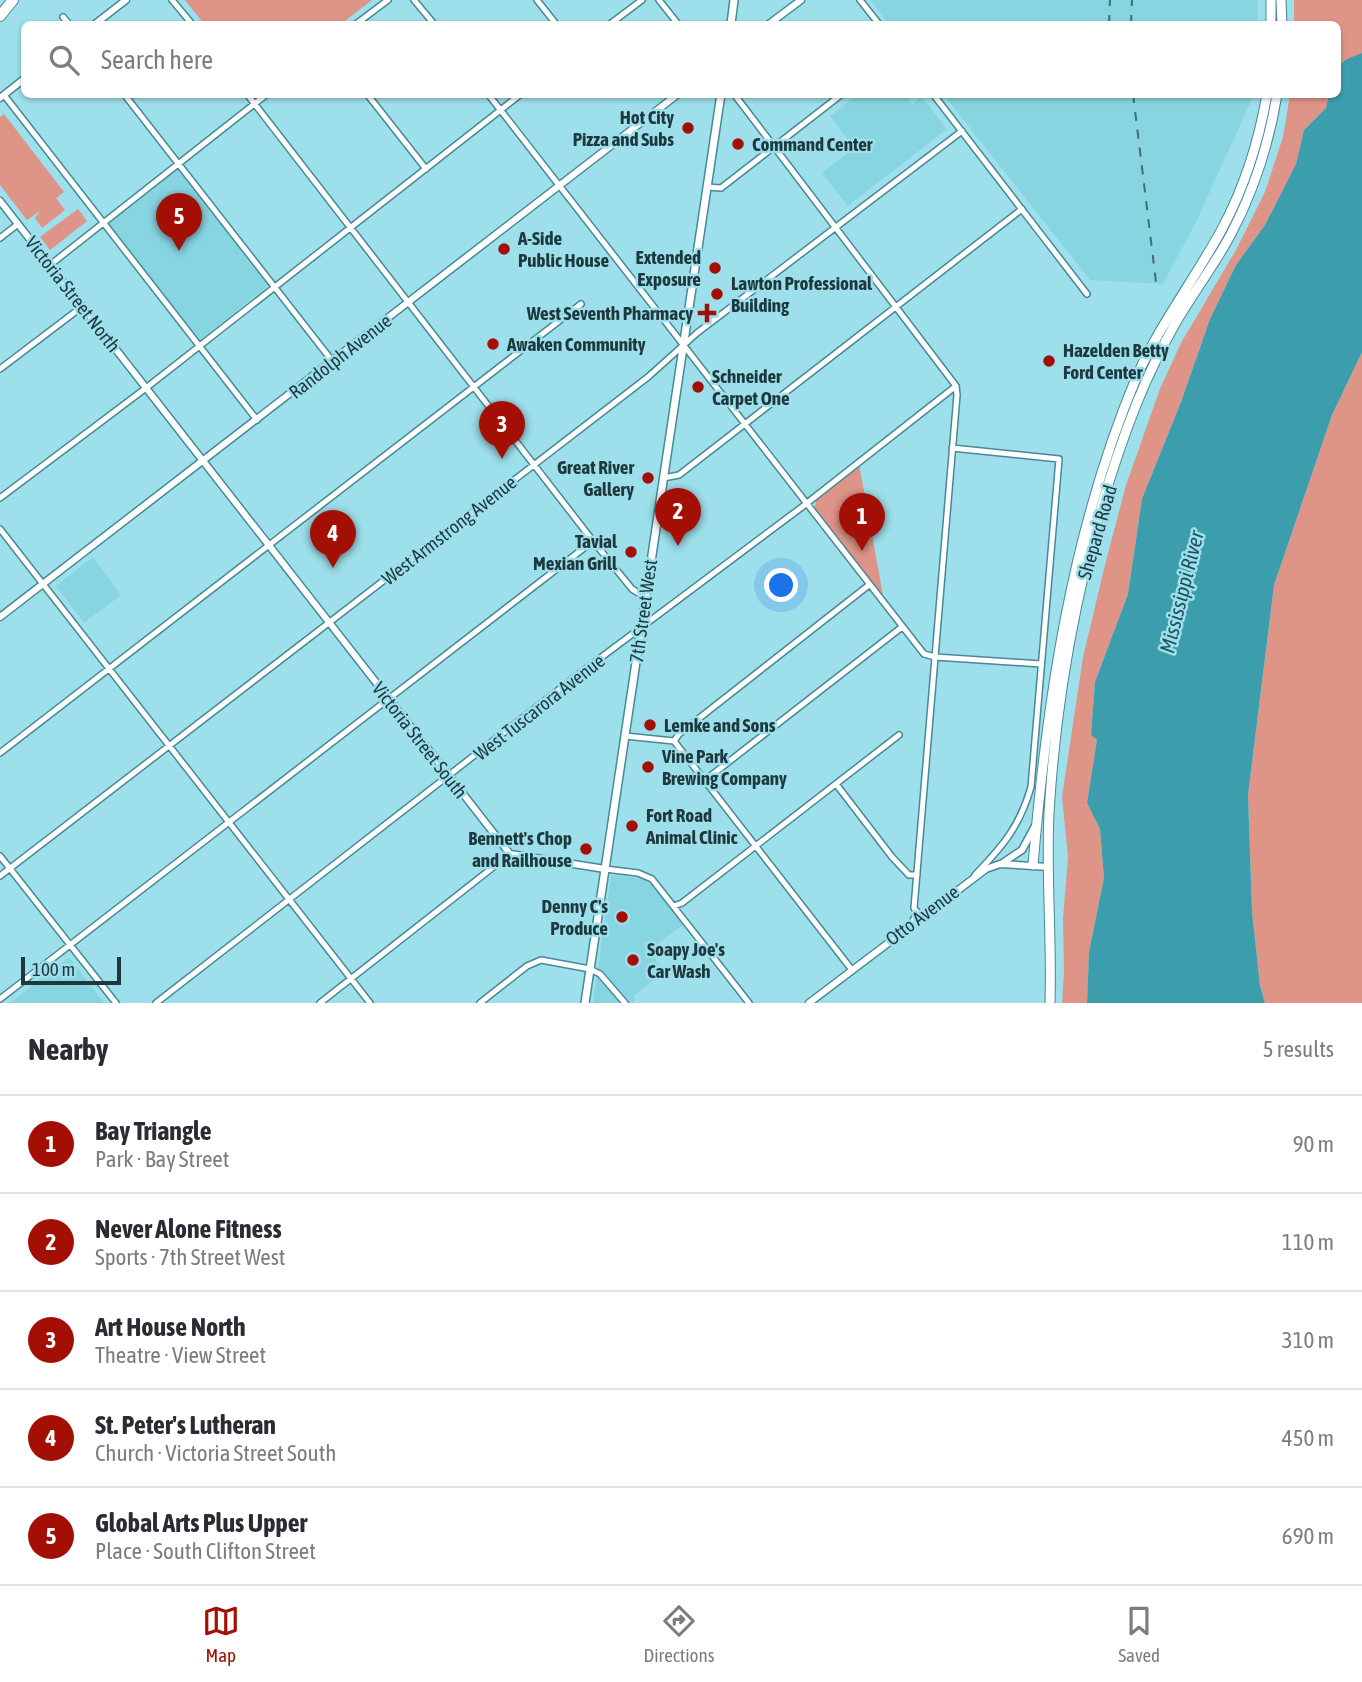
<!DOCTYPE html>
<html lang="en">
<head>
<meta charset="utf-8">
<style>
  :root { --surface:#fff; --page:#f2f2f3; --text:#2b2b33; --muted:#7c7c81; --line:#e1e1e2; --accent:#a40f05 }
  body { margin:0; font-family:"Asap Condensed",sans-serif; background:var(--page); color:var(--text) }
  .scale { position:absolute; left:21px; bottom:18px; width:100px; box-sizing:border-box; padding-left:7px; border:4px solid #1e393e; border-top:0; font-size:19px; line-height:24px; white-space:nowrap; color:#1e393e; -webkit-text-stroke:5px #9ddfeb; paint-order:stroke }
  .you { position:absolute; left:782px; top:586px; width:24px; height:24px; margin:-18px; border:5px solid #fff; border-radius:50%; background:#1a73e8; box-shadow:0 0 0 10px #1a73e833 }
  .badge { display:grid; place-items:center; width:46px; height:46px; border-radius:50%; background:var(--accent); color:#fff; font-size:23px; font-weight:700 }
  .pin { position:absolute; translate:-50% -58px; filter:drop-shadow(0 2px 4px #0008) }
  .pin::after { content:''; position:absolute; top:37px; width:24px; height:21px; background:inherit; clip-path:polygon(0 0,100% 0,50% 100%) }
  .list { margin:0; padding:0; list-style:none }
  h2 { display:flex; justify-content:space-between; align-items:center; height:91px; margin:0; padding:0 28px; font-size:30px }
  h2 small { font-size:23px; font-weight:400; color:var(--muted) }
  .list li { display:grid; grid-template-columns:46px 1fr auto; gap:21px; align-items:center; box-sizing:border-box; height:98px; padding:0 28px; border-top:2px solid var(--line) }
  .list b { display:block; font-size:26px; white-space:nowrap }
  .list p { margin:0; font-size:23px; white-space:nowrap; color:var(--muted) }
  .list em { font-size:23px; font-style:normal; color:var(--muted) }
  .icon { flex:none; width:38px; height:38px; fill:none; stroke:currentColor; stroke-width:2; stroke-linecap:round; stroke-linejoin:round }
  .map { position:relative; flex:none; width:1362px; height:1003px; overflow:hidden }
  .search { position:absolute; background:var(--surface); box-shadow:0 2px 5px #0004; left:21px; right:21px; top:21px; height:77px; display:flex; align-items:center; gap:18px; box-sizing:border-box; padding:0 24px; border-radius:10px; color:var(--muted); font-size:26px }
  .sheet { height:581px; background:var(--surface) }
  nav { display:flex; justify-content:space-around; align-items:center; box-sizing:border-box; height:98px; border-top:2px solid var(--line); background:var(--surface); font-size:19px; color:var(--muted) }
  nav a { display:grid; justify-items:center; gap:4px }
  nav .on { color:var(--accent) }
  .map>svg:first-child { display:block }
</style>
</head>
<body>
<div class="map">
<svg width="1362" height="1003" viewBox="0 0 1362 1003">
  <rect width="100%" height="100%" fill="#9ddfeb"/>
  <!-- built -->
  <path fill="#88d5e2" d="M870,0H1257L1258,10L1257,24H889Z
    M857,95H905L912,104L922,97L947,129L848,206L822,173L854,148L830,116Z
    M944,95H1252L1251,101L1196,222L1163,284L1090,280Z
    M177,169L269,285L200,340L108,224Z
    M93,557L121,595L84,623L56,586Z
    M611,875L642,878L652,885L683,925L649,950L664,971L635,995L634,1003H593Z
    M69,957L104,1003H10Z"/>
  <!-- green -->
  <path fill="#df9488" d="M185,0H372L341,24H204Z
    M1294,0H1362V53C1355,59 1345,60 1338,66V24H1294Z
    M1290,95H1329L1326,108L1304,130L1296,164L1265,225L1236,265L1210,319L1181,402L1142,499L1128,594L1095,682L1091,735L1097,740L1087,803L1100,829L1104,878L1089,952L1087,1003H1062L1064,971L1063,919L1068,857L1062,797L1083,657L1105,565L1126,485L1160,389L1181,343L1236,250L1265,192L1283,137Z
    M4,114L64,192L56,198L65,210L42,228L35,218L40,211L27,220L0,185V117Z
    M78,209L87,221L50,250L40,237Z
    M1362,352V1003H1265L1260,986L1252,912L1248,795L1274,585L1332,415Z
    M859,464L883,595L815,508L816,500Z"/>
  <!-- water -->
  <path fill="#3c9ead" d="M1362,53V352L1332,415L1274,585L1248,795L1252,912L1260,986L1265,1003H1087L1089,952L1104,878L1100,829L1087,803L1097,740L1091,735L1095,682L1128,594L1142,499L1181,402L1210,319L1236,265L1265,225L1296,164L1304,130L1326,108L1329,95L1338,94V66L1347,59Z"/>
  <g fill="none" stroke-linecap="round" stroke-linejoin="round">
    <!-- minor casing -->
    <g stroke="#478994" stroke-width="8">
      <path id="minor" d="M172,0L192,24
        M414,0L434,24
        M537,0L556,24
        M659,0L678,24
        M860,0L879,24
        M63,17L69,24
        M356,24L388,0
        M610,24L642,0
        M124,94L333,362
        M247,94L593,541L632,589L645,597
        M367,94L426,169
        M488,94L924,654L935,657L1041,664
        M734,94L956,386L957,395L914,908L917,912L912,923
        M933,94L1087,294
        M4,95L257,420
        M707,187L721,188L842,94
        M0,238L18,224
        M50,265L267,94
        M0,369L83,306
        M952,448L1059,459L1031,787C1020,826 1003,846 975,875
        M663,478L679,475L1022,209
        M0,498L146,388L521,94
        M0,529L370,1003
        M625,736L674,741L852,970
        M674,741L679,734L869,585
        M0,753L581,304
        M704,781L902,627
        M836,784L892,857L909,875H917
        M0,856L116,1003
        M605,869L638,873L652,879L749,1003
        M0,876L648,377L697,333L962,131
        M674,906L682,903L899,735
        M0,999L593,541
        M156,1003L579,674L802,507L956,386
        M320,1003L510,854
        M480,1003L527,966L541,960L590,969L600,974L625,1003"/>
    </g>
    <!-- tertiary casing -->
    <g stroke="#478994" stroke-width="9">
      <path id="tertiary" d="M95,24L126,0
        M769,24L801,0
        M0,98L24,79
        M0,201L510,854L605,869
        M0,617L678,94
        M1001,864L1022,850L1035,826
        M809,1003L986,869L1000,864L1049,867"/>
    </g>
    <!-- secondary casing -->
    <g stroke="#478994" stroke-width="10">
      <path id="secondary" d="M731,24L734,0
        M585,1003L721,94"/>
    </g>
    <!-- trunk casing -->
    <g stroke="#478994" stroke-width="11">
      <path id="trunk" d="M1271,0V24
        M1281,0L1282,24
        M1033,865C1047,699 1072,530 1137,376C1160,324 1195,279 1222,229C1244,188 1259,141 1267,94
        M1050,1003C1052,940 1046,876 1049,813C1057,677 1086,532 1136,405C1147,378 1160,350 1175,324C1192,294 1214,266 1231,234C1254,190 1269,144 1277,94"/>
    </g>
    <!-- motorway casing -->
    <g stroke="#478994" stroke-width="12">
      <path id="motorway" d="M0,16L13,0"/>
    </g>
    <!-- minor -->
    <use href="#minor" stroke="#fff" stroke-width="5"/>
    <!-- tertiary -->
    <use href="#tertiary" stroke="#fff" stroke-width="6"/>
    <!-- secondary -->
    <use href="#secondary" stroke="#fff" stroke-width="7"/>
    <!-- trunk -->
    <use href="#trunk" stroke="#fff" stroke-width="9"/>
    <!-- motorway -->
    <use href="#motorway" stroke="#fff" stroke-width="10"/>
    <!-- rail -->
    <path stroke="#456c73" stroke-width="2" stroke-dasharray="9 9" stroke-linecap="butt" d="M1109,24L1110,0
      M1131,24L1132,0
      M1133,94L1156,282"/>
  </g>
  <!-- markers -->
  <g fill="#a40f05" stroke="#9ddfeb" stroke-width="2.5">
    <circle cx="688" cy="128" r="7"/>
    <circle cx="738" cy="144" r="7"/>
    <circle cx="504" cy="249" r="7"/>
    <circle cx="715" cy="268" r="7"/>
    <circle cx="717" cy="294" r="7"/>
    <path d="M703.5 302.5h7v7h7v7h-7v7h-7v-7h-7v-7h7z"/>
    <circle cx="493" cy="344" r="7"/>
    <circle cx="1049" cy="361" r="7"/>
    <circle cx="698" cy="387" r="7"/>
    <circle cx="648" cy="478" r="7"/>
    <circle cx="631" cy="552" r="7"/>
    <circle cx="650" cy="725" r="7"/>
    <circle cx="648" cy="767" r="7"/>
    <circle cx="632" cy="826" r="7"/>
    <circle cx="586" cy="849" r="7"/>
    <circle cx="622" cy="917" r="7"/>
    <circle cx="633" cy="960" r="7"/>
  </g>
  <g text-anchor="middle" stroke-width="5" stroke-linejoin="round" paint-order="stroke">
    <!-- poi labels -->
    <g font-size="19" font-weight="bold" fill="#1e393e" stroke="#9ddfeb" text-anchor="start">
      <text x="674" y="124" text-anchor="end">Hot City<tspan x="674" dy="22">Pizza and Subs</tspan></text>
      <text x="752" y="151">Command Center</text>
      <text x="518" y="245">A-Side<tspan x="518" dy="22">Public House</tspan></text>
      <text x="701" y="264" text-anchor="end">Extended<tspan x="701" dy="22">Exposure</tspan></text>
      <text x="731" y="290">Lawton Professional<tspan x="731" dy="22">Building</tspan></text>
      <text x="693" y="320" text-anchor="end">West Seventh Pharmacy</text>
      <text x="507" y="351">Awaken Community</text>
      <text x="1063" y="357">Hazelden Betty<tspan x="1063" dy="22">Ford Center</tspan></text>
      <text x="712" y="383">Schneider<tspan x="712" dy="22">Carpet One</tspan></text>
      <text x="634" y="474" text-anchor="end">Great River<tspan x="634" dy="22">Gallery</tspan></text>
      <text x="617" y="548" text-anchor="end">Tavial<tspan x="617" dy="22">Mexian Grill</tspan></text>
      <text x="664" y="732">Lemke and Sons</text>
      <text x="662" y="763">Vine Park<tspan x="662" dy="22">Brewing Company</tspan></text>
      <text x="646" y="822">Fort Road<tspan x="646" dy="22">Animal Clinic</tspan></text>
      <text x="572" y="845" text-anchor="end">Bennett's Chop<tspan x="572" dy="22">and Railhouse</tspan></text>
      <text x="608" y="913" text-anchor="end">Denny C's<tspan x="608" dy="22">Produce</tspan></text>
      <text x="647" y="956">Soapy Joe's<tspan x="647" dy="22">Car Wash</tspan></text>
    </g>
    <!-- street labels -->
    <g font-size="19" fill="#1e393e" stroke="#9ddfeb">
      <text transform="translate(73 294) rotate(52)" y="7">Victoria Street North</text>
      <text transform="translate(340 356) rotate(-38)" y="7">Randolph Avenue</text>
      <text transform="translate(449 530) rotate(-38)" y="7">West Armstrong Avenue</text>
      <text transform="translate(1097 532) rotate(-74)" y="7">Shepard Road</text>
      <text transform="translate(643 611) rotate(-82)" y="7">7th Street West</text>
      <text transform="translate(539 707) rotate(-38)" y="7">West Tuscarora Avenue</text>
      <text transform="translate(420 740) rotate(52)" y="7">Victoria Street South</text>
      <text transform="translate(922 915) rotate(-37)" y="7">Otto Avenue</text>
    </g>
    <!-- water labels -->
    <g font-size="21" font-style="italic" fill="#1f565e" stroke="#9ddfeb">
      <text transform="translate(1182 592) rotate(-76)" y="7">Mississippi River</text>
    </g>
  </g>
</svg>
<div class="scale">100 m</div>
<div class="you"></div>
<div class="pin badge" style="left:862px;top:551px">1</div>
<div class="pin badge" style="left:678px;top:546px">2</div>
<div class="pin badge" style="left:502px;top:459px">3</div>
<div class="pin badge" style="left:333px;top:568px">4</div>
<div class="pin badge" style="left:179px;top:251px">5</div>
<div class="search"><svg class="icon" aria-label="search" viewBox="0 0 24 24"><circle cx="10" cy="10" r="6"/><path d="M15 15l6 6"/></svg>Search here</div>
</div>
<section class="sheet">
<h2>Nearby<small>5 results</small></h2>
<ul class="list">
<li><span class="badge">1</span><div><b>Bay Triangle</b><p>Park · Bay Street</p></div><em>90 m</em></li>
<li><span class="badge">2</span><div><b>Never Alone Fitness</b><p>Sports · 7th Street West</p></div><em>110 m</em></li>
<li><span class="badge">3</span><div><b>Art House North</b><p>Theatre · View Street</p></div><em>310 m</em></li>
<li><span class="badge">4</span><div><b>St. Peter's Lutheran</b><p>Church · Victoria Street South</p></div><em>450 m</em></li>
<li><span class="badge">5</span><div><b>Global Arts Plus Upper</b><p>Place · South Clifton Street</p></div><em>690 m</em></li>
</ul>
</section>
<nav>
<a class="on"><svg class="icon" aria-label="map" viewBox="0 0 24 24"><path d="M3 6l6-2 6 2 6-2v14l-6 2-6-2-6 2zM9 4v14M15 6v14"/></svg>Map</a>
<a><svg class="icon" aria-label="directions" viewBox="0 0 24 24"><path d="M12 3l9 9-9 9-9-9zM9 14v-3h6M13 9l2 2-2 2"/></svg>Directions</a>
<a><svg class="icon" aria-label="saved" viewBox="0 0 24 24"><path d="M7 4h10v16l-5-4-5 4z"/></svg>Saved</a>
</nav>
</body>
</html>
